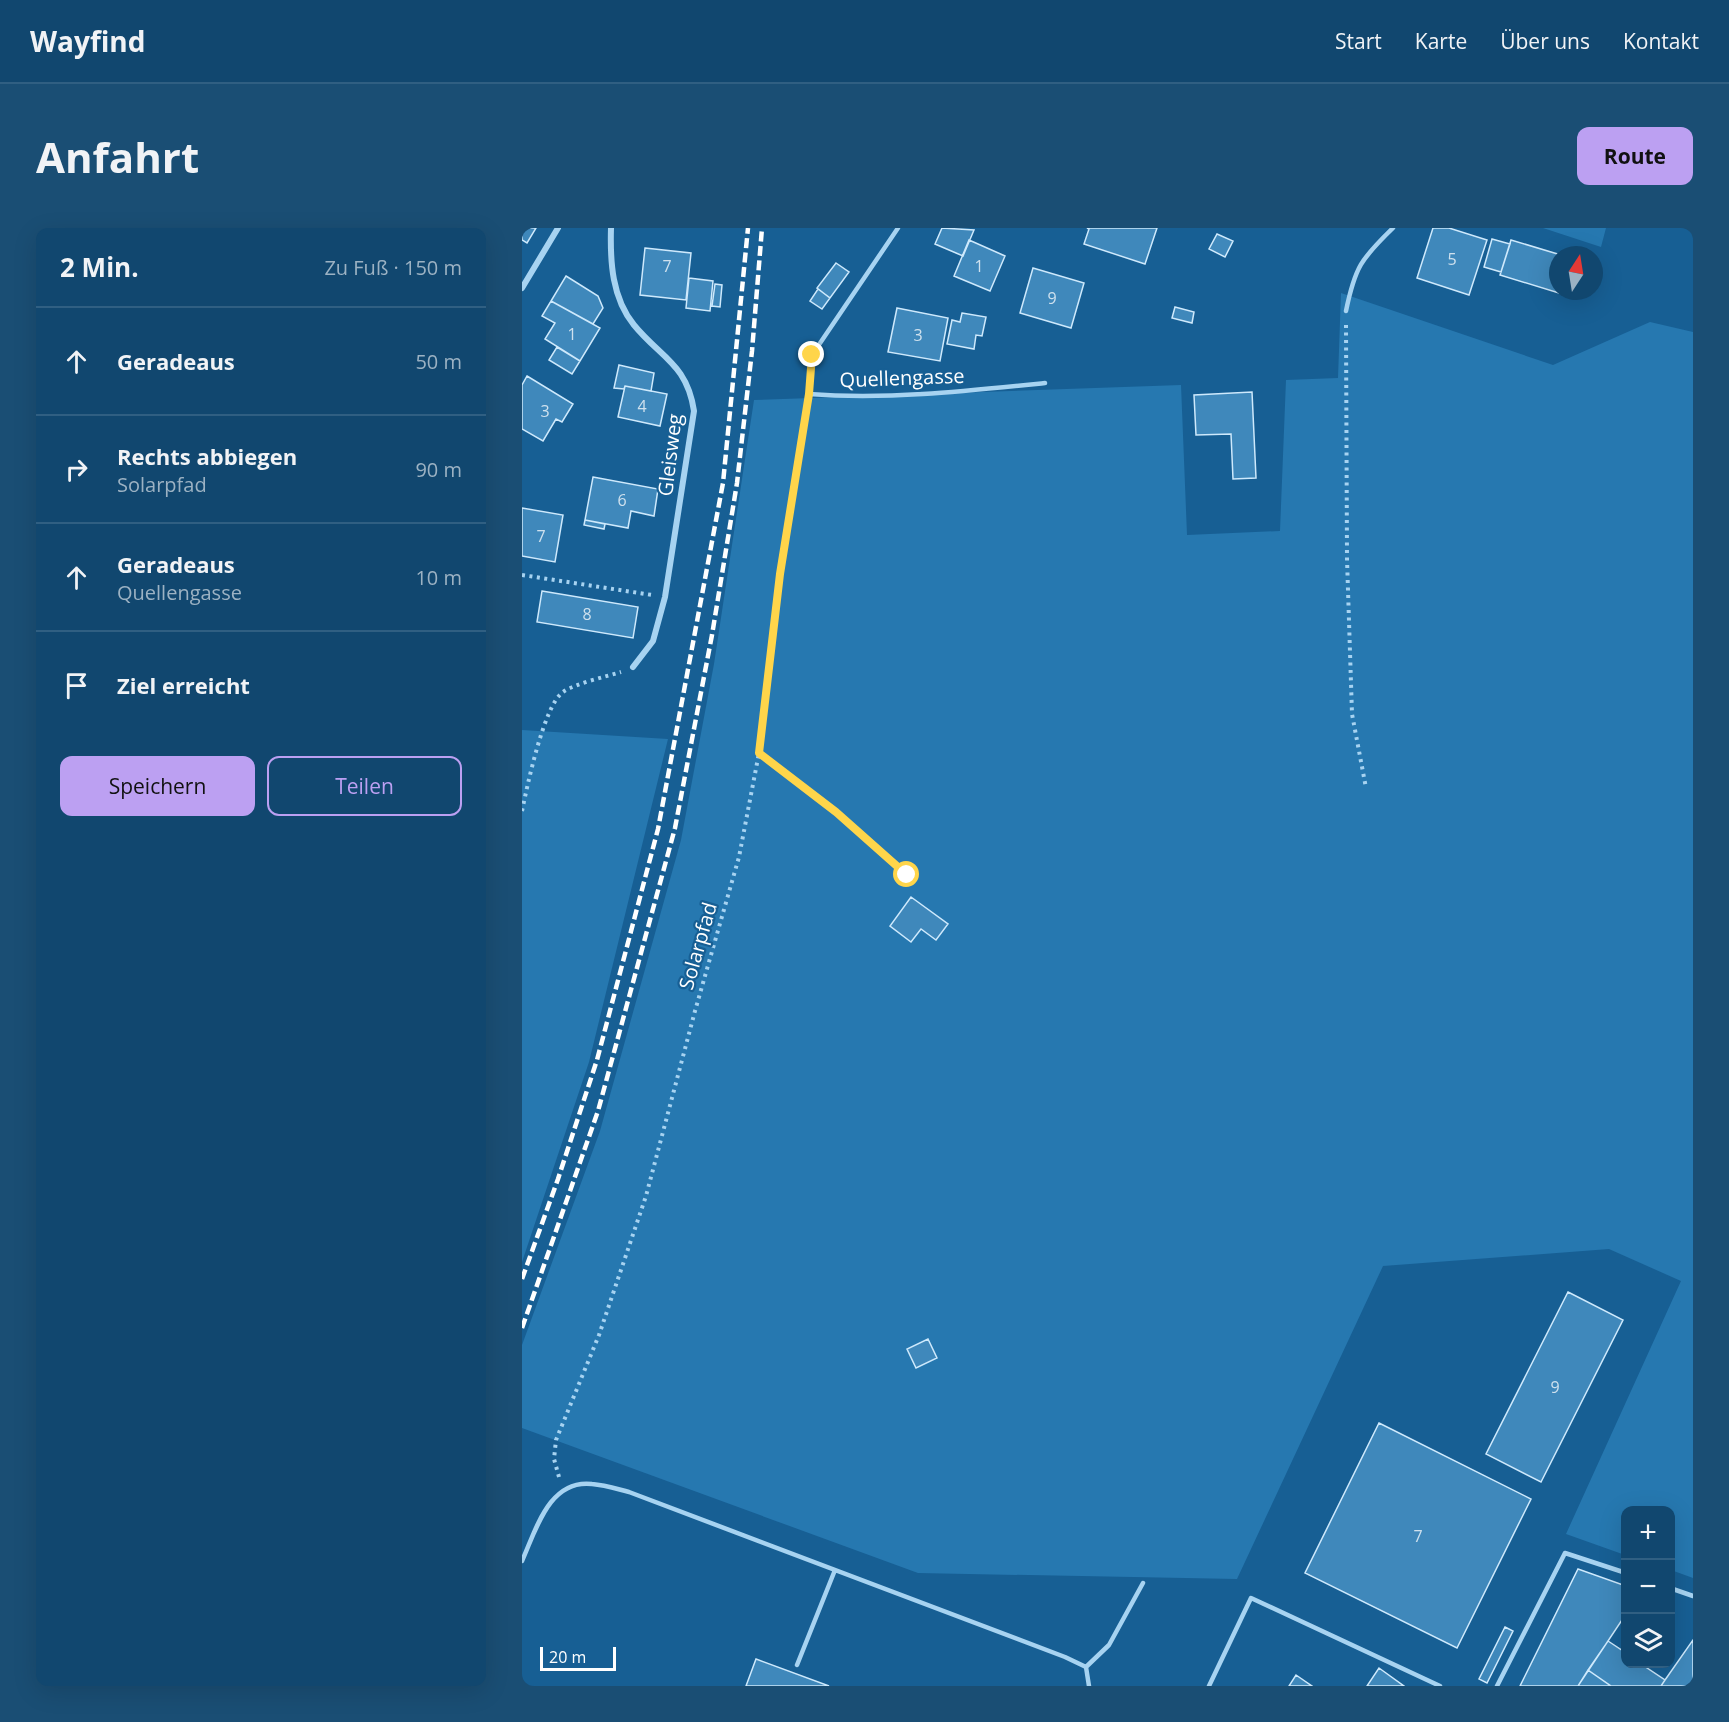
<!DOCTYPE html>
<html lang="de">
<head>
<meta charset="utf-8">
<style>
  :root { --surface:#11476f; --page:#1a4e74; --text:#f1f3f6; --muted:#9cb2c3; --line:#305f82; --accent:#bca0f2 }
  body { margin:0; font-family:"Open Sans",sans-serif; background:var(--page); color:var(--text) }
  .controls { position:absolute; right:18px; bottom:18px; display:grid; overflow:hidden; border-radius:12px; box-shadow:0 6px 24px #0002 }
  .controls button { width:54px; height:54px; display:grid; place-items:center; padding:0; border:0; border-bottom:2px solid var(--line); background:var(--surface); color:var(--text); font:30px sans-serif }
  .compass { position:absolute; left:1027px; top:18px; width:54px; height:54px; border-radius:50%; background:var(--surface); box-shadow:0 6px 24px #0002; rotate:12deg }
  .scale { position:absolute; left:18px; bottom:15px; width:76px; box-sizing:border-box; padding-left:6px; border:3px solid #fff; border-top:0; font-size:16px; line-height:21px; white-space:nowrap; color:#fff; -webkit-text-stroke:4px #175f94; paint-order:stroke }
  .stop { position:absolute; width:18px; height:18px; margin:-14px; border:4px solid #ffd54a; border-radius:50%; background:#fff }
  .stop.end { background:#ffd54a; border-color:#fff; box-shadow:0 2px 6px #0008 }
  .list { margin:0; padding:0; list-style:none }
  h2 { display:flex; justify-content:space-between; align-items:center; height:78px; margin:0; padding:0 24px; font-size:26px }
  h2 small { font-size:20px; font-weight:400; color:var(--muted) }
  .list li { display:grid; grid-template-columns:39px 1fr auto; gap:18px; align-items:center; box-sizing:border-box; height:108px; padding:0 24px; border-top:2px solid var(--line) }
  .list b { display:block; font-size:22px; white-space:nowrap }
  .list p { margin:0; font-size:20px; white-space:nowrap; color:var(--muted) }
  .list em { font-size:20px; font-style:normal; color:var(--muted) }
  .actions { display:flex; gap:12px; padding:18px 24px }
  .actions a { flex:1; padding:14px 0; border:2px solid var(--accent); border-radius:12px; text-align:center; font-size:21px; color:var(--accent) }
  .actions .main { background:var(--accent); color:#111 }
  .icon { flex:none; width:33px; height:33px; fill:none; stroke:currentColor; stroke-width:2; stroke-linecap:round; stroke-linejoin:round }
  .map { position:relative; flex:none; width:1171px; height:1458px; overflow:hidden; border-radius:12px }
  header { display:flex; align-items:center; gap:36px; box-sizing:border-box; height:84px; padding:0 30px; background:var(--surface); border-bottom:2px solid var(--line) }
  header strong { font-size:28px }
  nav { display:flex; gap:33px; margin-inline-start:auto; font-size:21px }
  .intro { display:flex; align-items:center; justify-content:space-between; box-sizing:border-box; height:144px; padding:0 36px }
  h1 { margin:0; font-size:42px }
  .button { padding:15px 27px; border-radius:12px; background:var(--accent); color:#111; font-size:21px; font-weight:700 }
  main { display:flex; gap:36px; padding:0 36px }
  aside { flex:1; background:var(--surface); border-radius:12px; box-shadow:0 6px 24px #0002 }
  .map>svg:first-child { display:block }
</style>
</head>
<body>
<header>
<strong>Wayfind</strong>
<nav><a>Start</a><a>Karte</a><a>Über uns</a><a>Kontakt</a></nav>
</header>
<div class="intro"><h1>Anfahrt</h1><a class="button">Route</a></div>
<main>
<aside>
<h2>2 Min.<small>Zu Fuß · 150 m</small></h2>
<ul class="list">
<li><svg class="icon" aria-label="ahead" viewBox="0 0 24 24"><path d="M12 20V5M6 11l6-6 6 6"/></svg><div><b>Geradeaus</b></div><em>50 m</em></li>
<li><svg class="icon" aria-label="right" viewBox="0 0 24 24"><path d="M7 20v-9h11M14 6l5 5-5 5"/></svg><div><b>Rechts abbiegen</b><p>Solarpfad</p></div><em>90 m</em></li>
<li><svg class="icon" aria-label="ahead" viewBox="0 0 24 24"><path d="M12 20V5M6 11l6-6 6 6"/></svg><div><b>Geradeaus</b><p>Quellengasse</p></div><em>10 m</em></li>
<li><svg class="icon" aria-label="arrive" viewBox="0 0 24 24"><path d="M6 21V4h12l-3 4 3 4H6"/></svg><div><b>Ziel erreicht</b></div></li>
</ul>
<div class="actions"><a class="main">Speichern</a><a>Teilen</a></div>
</aside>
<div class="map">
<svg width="1171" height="1458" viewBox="0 0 1171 1458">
  <rect width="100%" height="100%" fill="#175f94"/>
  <!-- green -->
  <path fill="#2678b0" d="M1021,0H1084L1079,19Z
    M819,65L1031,137L1128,94L1171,104V1350L1149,1342L1148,1282H1104L1103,1327L1044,1306L1159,1053L1087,1021L861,1038L715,1351L396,1345L0,1200V1117L78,903L159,612L192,436L232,172L659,157L665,307L758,303L764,152L816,150Z
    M0,502L146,511L67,834L0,1034Z"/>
  <!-- building -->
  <path fill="#3f88bb" stroke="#cee9fc" stroke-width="1.5" d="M0,0H14L5,15L0,12Z
    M420,0L452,2L441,28L413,16Z
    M565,0H635L623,36L562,16L567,1Z
    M911,0H927L965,12L947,67L895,50Z
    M695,6L711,13L703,29L687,21Z
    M970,11L988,16L979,44L962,39Z
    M447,12L483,28L468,63L432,48Z
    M989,12L1039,27H1036V63H1051L1050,69L978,47Z
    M123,20L169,25L164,72L118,67Z
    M314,35L327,44L308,70L295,60Z
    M511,40L562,55L549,100L498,85Z
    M44,48L76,68L81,80L71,96L29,73Z
    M167,50L191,53L188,83L164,80Z
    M193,56L200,57L198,79L190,78Z
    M296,61L308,70L300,81L288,73Z
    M1051,63H1064L1062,69L1051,66Z
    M29,73L78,100L58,133L23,111L33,95L20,88Z
    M653,79L672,84L670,95L650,90Z
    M375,80L426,90L418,133L366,124Z
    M440,85L464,89L460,108L454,107L452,121L425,116L430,92L438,94Z
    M35,119L58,133L50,146L27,132Z
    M97,137L132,145L129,163L103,158L102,161L92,160Z
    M5,148L51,176L40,194L34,191L21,213L0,201V157Z
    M103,158L145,166L138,198L96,189Z
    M730,164L734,250L711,251L709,206L674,207L672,167Z
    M71,249L136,261L132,288L109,283L106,300L63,292Z
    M0,280L41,287L33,334L0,328Z
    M63,292L83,296L82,301L62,297Z
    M20,363L116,379L111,410L15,394Z
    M389,669L426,696L414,712L399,701L389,714L368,698Z
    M1046,1064L1101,1092L1019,1254L964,1226Z
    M406,1111L415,1130L394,1140L385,1121Z
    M857,1195L1009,1271L935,1420L783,1345Z
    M1056,1341L1104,1358V1386L1056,1458H998Z
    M983,1399L991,1403L965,1455L957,1451Z
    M1171,1412V1458H1139L1143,1452Z
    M1086,1413L1104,1425V1436H1119L1143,1452L1139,1458H1089L1066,1442Z
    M234,1431L307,1458H224Z
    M857,1440L882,1458H845Z
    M1066,1442L1089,1458H1056Z
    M774,1447L790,1458H767Z"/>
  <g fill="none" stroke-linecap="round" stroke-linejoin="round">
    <!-- path -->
    <path stroke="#a7d3f1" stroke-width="4" stroke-dasharray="3 4.5" stroke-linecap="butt" d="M824,97L825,331L830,486L844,560
      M0,347L130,367
      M237,525L313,584L385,647
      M0,583C5,559 22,477 41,464C54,455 83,449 99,444
      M37,1249L32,1231L34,1212L77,1107L124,968L173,783L217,629L237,525L257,346L285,178"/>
    <!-- lane -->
    <path stroke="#a7d3f1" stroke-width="4.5" d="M376,0L290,127L287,166C365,172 446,163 523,155
      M824,83C833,39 839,31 871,0
      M0,1333C14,1302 27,1251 70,1256C83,1257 95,1261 107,1264L543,1429L564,1439L567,1458
      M1148,1360L1171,1368
      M275,1437L313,1342
      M564,1439L587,1417L621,1355
      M687,1458L729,1370L918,1458
      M975,1458L1043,1325L1104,1345"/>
    <!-- street -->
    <path stroke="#a7d3f1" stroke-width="6" d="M89,0C88,34 90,70 112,97C139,130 165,136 172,183L143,369L131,413L111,439
      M0,60L36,0"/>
    <!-- rail -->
    <path stroke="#fff" stroke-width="4.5" stroke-dasharray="10 4.5" stroke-linecap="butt" d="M0,1051L36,951L75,832L136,601L201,255L226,0
      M0,1100L76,883L153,600L190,407L215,255L230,123L240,0"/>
  </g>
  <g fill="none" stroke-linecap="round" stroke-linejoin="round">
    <!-- route -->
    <path stroke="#ffd54a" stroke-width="8" d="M290,127L287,166L258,346L237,525L314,584L385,647"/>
  </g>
  <g text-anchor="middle" stroke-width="4.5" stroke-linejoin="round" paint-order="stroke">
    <!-- number labels -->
    <g font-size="16" fill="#cfe1ee">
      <text x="930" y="37">5</text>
      <text x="145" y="44">7</text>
      <text x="457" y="44">1</text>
      <text x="530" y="76">9</text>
      <text x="50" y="112">1</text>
      <text x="396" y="113">3</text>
      <text x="120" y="184">4</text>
      <text x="23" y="189">3</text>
      <text x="100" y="278">6</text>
      <text x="19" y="314">7</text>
      <text x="65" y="392">8</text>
      <text x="1033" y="1165">9</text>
      <text x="896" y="1314">7</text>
    </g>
    <!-- street labels -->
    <g font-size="20" fill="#fff" stroke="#175f94">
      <text transform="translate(380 150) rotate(-2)" y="7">Quellengasse</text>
      <text transform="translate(148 227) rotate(-83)" y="7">Gleisweg</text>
      <text transform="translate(176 718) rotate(-74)" y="7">Solarpfad</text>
    </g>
  </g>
</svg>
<div class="controls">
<button>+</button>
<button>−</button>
<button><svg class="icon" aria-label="layers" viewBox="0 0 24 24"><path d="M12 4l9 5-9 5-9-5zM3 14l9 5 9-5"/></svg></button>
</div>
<svg class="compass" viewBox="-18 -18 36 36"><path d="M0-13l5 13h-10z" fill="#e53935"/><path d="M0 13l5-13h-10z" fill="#9cb2c3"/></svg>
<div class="scale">20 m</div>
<div class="stop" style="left:385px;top:647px"></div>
<div class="stop end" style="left:290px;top:127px"></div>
</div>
</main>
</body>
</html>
